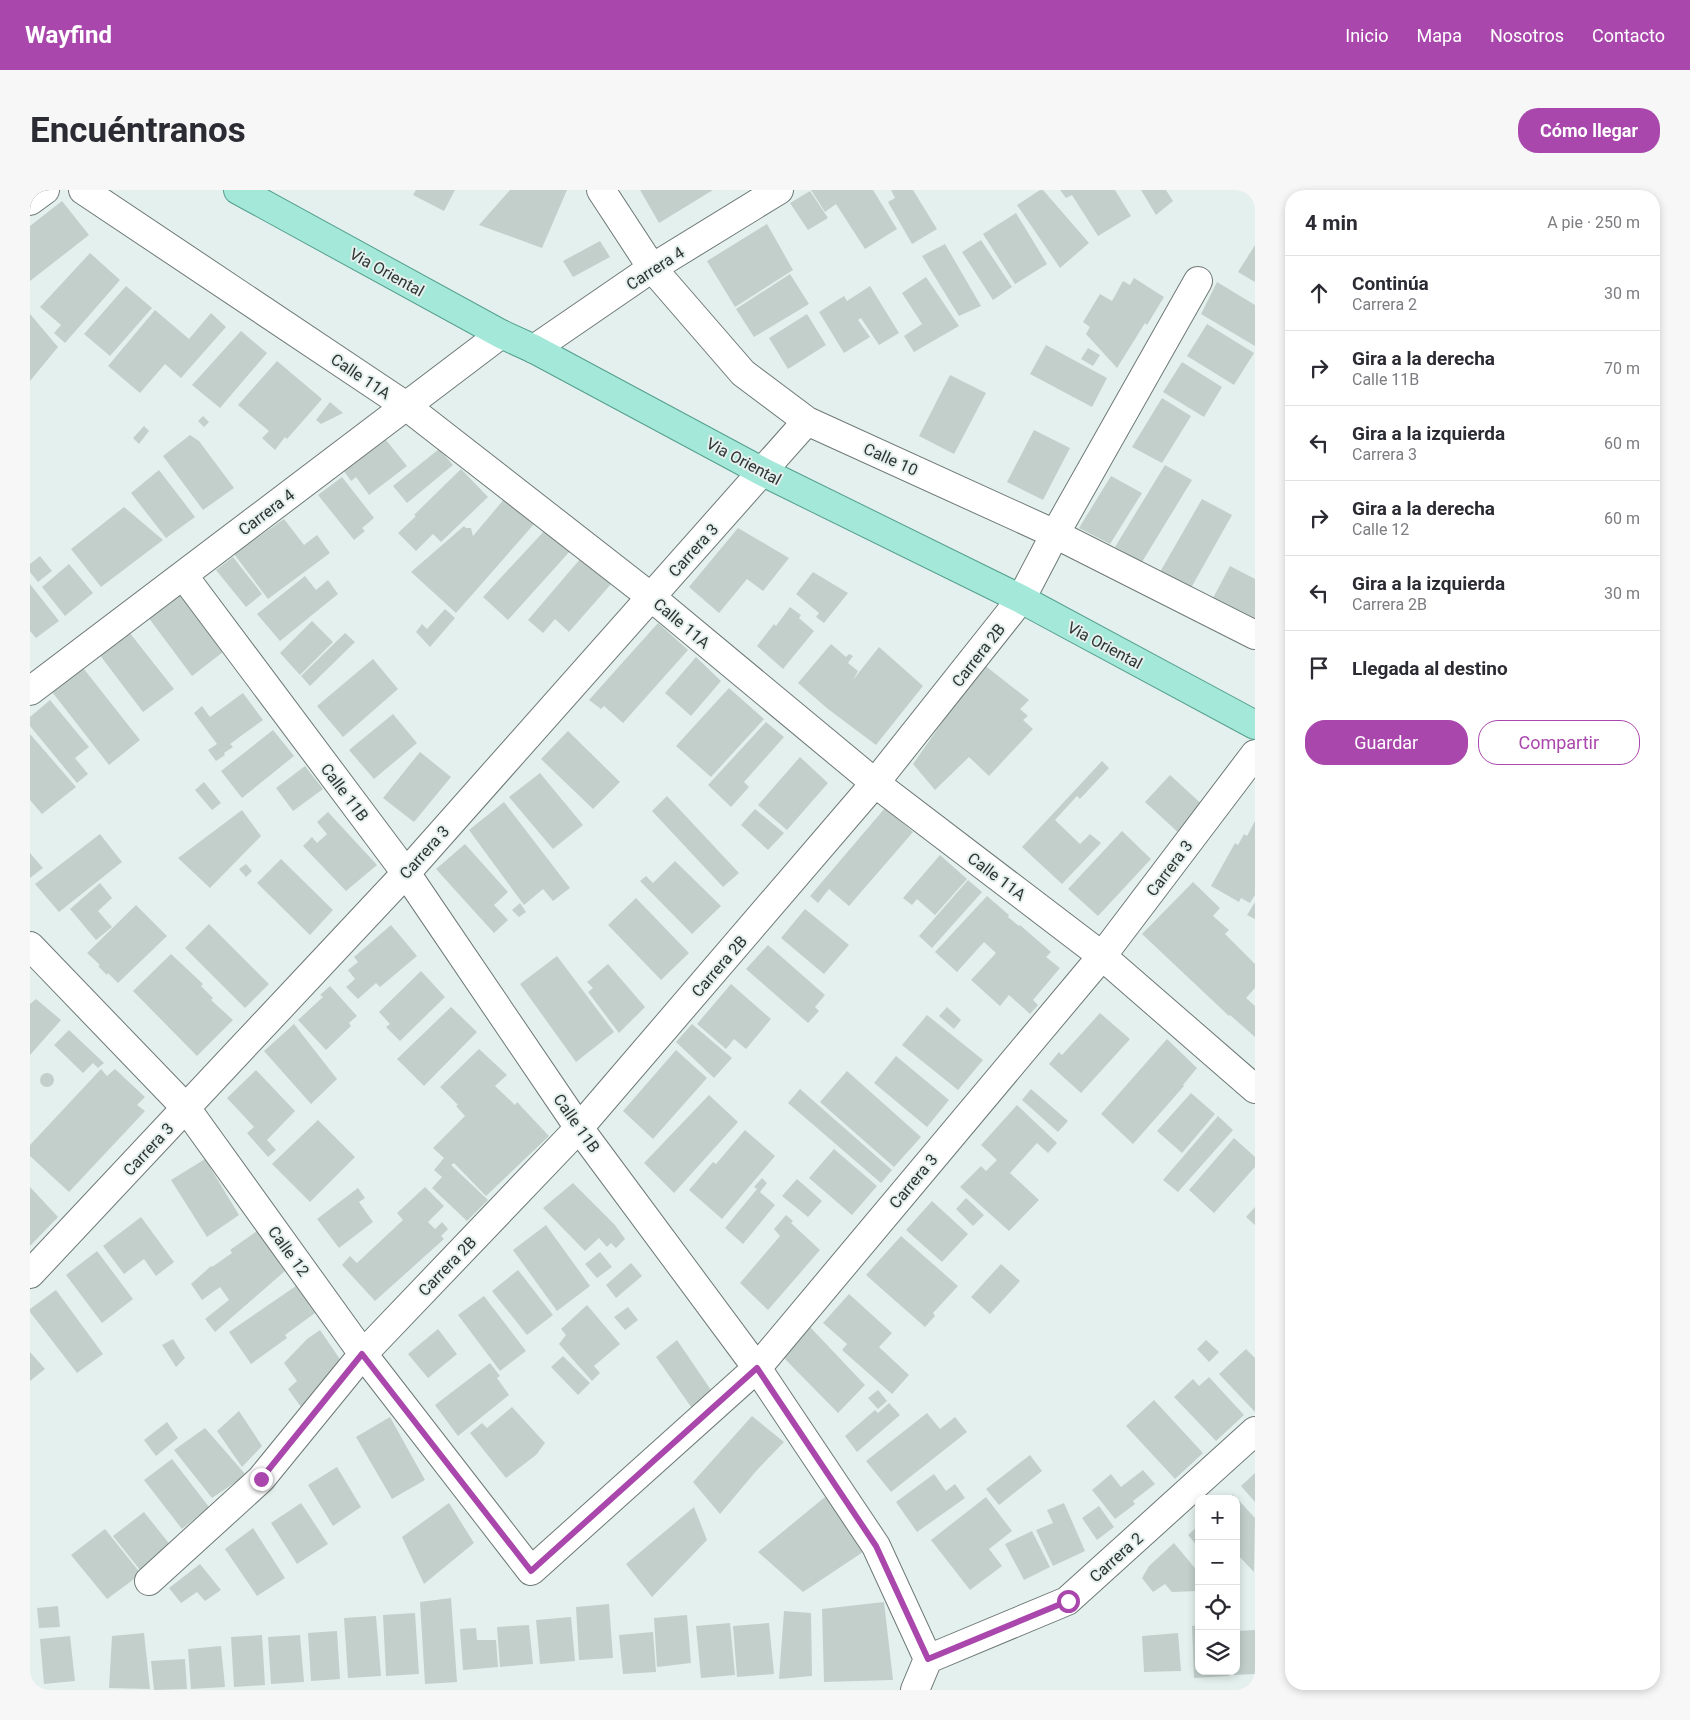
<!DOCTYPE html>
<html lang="es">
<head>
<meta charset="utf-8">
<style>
  :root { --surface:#fff; --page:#f7f7f7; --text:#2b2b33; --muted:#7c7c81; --line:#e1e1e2; --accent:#aa47ad }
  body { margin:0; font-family:Roboto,sans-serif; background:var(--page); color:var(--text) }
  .controls { position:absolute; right:15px; bottom:15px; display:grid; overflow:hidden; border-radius:10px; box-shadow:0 2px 8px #0003 }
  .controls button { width:45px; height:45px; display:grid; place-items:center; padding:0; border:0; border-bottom:1px solid var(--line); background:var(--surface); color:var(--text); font:25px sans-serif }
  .stop { position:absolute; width:15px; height:15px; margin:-11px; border:4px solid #aa47ad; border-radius:50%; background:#fff }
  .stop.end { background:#aa47ad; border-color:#fff; box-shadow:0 1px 5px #0008 }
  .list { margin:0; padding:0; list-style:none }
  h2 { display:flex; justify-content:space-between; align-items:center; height:65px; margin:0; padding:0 20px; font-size:21px }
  h2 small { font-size:16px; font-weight:400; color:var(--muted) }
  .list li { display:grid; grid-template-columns:32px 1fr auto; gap:15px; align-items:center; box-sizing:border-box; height:75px; padding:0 20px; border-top:1px solid var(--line) }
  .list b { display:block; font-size:19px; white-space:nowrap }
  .list p { margin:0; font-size:16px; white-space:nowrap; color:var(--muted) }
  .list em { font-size:16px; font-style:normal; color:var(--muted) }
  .actions { display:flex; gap:10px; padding:15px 20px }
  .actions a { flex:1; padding:11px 0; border:1px solid var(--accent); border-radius:20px; text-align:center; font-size:18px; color:var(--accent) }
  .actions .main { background:var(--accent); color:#fff }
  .icon { flex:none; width:28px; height:28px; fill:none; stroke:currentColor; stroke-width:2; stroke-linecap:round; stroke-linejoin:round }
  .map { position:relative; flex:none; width:1225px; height:1500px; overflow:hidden; border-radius:20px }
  header { display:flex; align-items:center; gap:30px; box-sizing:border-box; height:70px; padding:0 25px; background:var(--accent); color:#fff }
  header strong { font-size:24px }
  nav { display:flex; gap:28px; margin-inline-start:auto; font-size:18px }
  .intro { display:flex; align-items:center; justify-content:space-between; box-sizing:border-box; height:120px; padding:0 30px }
  h1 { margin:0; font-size:35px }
  .button { padding:12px 22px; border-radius:20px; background:var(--accent); color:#fff; font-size:18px; font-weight:700 }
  main { display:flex; gap:30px; padding:0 30px }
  aside { flex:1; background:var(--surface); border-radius:20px; box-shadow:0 2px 8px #0003 }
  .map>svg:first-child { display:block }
</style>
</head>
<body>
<header>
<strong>Wayfind</strong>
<nav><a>Inicio</a><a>Mapa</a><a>Nosotros</a><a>Contacto</a></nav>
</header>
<div class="intro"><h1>Encuéntranos</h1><a class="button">Cómo llegar</a></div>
<main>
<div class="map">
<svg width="1225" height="1500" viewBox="0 0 1225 1500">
  <rect width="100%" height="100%" fill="#e4f0ed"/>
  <!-- building -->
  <path fill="#c2cfcb" d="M386,0H425L414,21L383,5Z
    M480,0H537L512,58L449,35Z
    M610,0H683L629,33Z
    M781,0H843L867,39L835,59L806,14L795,22Z
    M861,0H883L907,39L882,54L858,12L865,8Z
    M1010,0H1013L1059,53L1030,78L987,15Z
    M1030,0H1085L1101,26L1068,46L1042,5L1036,8Z
    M1111,0H1136L1143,11L1126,25Z
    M780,1L798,28L778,40L760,13Z
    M32,11L59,45L0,91V36Z
    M986,23L1017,74L985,94L953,44Z
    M737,34L763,80L705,117L677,71Z
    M951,50L982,97L963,110L932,62Z
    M570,51L580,67L543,87L533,71Z
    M915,54L951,116L929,126L892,66Z
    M1225,55V92L1208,82Z
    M60,63L90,90L35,153L24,143L31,135L10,117Z
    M760,84L779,114L724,147L706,119Z
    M896,87L929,136L884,162L874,146L892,134L872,103Z
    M1104,88L1134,107L1117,135L1115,133L1087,178L1056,144L1060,137L1053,132L1070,104L1082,111L1093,91L1100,95Z
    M1187,92L1225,115V156L1171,124Z
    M96,96L122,118L80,166L54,144Z
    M840,96L869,143L849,155L831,128L828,130L840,147L814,163L789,122L814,106L817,111Z
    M125,120L159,149L181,123L196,137L151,188L135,174L110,203L78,176Z
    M0,124L28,157L0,191Z
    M777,124L796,155L758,179L739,148Z
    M1177,134L1224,163L1204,195L1157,166Z
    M211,141L237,163L190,218L162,195Z
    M1016,155L1077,188L1062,217L1000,184Z
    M1058,158L1070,165L1063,176L1051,169Z
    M247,171L292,209L257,249L255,247L245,260L232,248L239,241L208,215Z
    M1152,172L1192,197L1174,227L1133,202Z
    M920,185L956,203L924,264L889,246Z
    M1132,208L1161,226L1132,273L1102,257Z
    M300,212L313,223L291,234L286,230Z
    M173,226L179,232L174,237L168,231Z
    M114,236L119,241L109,254L103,248Z
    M1004,240L1040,258L1013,310L977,292Z
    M160,245L169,251L204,298L173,320L133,266Z
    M356,250L377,276L339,305L326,287L321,291L314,281Z
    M409,259L423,275L377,313L363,296Z
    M1135,275L1162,290L1112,372L1085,357Z
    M431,279L458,307L411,352L403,344L386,361L368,343L386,326L384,325Z
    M129,280L165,327L136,348L101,303Z
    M1081,286L1112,303L1080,354L1049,338Z
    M312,287L344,328L332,338L335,341L324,350L288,305Z
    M475,308L504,334L426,423L381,382L434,336L436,338H441L443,346Z
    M1172,309L1202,325L1161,398L1130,382Z
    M94,317L133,350L71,397L41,359Z
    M254,329L274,355L287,345L300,363L238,409L204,364Z
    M708,338L759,368L733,401L717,389L689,423L659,397Z
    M516,339L541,360L478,430L453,407Z
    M10,366L22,381L8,392L0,382V374Z
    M203,367L232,404L216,417L186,380Z
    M551,368L581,394L539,442L525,429L513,443L498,430Z
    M39,374L63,403L35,426L12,397Z
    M1200,376L1225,389V434L1182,410Z
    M783,382L818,403L794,433L786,427L789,423L766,404Z
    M275,386L286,400L298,390L308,404L250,451L227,424Z
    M0,394L29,431L6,448L0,441Z
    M149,404L193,462L162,486L118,427Z
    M760,417L771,425L769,428L784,441L753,479L727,456L744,434L746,436Z
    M415,419L425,428L400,457L386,442L392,434L397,439Z
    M282,431L303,452L270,485L250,463Z
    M628,433L658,460L593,533L574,516L571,519L559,510Z
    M99,442L144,499L113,522L69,464Z
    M315,443L325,452L280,496L271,486Z
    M801,454L816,467L819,464L823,466L818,473L828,481L823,490L849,457L893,496L846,555L798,519L768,493Z
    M666,467L691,491L661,526L635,503Z
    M343,469L368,499L313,547L287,516Z
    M50,474L110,550L79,575L19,498Z
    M953,474L999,510L990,519L998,526L993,530L1003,539L959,586L939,567L905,600L883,574Z
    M699,498L734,529L681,587L646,556Z
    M213,503L233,530L200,554L203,557L194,563L195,565L186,571L178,560L187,554L164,523L172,516L180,527Z
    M20,510L59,557L45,568L58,584L47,593L0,536V527Z
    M363,524L387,553L344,589L319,560Z
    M736,532L754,547L714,592L719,597L701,617L678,595Z
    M243,540L264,566L212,608L191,581Z
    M538,541L590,592L563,619L511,569Z
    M0,544L46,597L12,624L0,610Z
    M390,562L421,587L384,632L353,608Z
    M770,567L798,593L757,640L728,615Z
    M1072,571L1079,578L1050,609L1047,606L1025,630L1050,654L1060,644L1071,653L1032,694L992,657Z
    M275,576L293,599L263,621L246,598Z
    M510,583L553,635L523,659L479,607Z
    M1140,585L1176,618L1151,645L1115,612Z
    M174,592L191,613L182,620L165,600Z
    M637,606L709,683L693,697L622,621Z
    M474,612L540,698L523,711L513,699L494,715L439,640Z
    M855,618L883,642L819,716L799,699L788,713L780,706Z
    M725,619L754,643L738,660L711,635Z
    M212,620L231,646L180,698L148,668Z
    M298,622L347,675L316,701L273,656L282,647L287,653L297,644L287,632Z
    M1225,631V705L1220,713L1211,708L1209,712L1181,696L1205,653L1208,655L1214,644L1217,646Z
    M1092,641L1121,669L1068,726L1038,699Z
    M70,644L92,672L29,722L5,694Z
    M435,654L478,702L464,715L478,730L464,743L406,679Z
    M0,663L13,678L0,688Z
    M910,665L937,689L905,725L887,709L882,715L873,708Z
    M251,669L303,720L280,745L227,693Z
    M645,671L691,716L662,744L610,691L616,686L623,693Z
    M216,674L222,681L216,687L209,679Z
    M938,690L952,702L902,758L889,746Z
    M1163,692L1190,718L1183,726L1199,740L1195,744L1225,774V798L1216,808L1225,816V847L1200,825L1199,826L1112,744Z
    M70,693L82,708L68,721L82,737L66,750L40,719Z
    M957,706L979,725L978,727L989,736L990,735L1021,762L1016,767L1030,778L1003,810L1008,815L1000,824L979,805L970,816L941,790L966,763L954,752L927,782L905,762Z
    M606,708L659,763L631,790L578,735Z
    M1225,712V729L1217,725Z
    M490,713L496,722L489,727L482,720Z
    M106,715L137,746L88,793L78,783L77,785L68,776L70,775L57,763Z
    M775,719L819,755L794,784L751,748Z
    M179,734L239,794L215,818L155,758Z
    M361,735L387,766L350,797L346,793L328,809L316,797L325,789L318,780L328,772L324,767Z
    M738,755L795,805L785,817L789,821L778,833L716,779Z
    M141,764L173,794L171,796L183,808L181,810L203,830L167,866L103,801Z
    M527,766L584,842L546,872L490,794Z
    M578,774L615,817L589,843L558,802L563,798L557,792Z
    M391,781L415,807L370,851L356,837L360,834L349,822Z
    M701,794L741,829L716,859L704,849L696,859L667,834Z
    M300,796L327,826L319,833L321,836L296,860L268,830L293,807L290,805Z
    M6,809L31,830L0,865V814Z
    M421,817L447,842L394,896L367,869Z
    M917,817L931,830L924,839L909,826Z
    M1070,823L1100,849L1051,903L1019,874L1029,862L1032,865Z
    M897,825L953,870L928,900L872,855Z
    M264,834L307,889L281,914L234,861Z
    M662,834L702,868L684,888L646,852Z
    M39,840L74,873L68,878L63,873L53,883L24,855Z
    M1137,849L1167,878L1153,895L1154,896L1103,954L1071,924Z
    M449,859L477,885L465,896L485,915L487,912L519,946L456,1006L424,973L421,975L458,1010L437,1031L402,998L412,987L404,980L414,968L403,958L435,926L426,916L428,915L410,897Z
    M646,860L677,888L623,949L593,921Z
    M866,866L919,910L897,937L844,893Z
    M71,879L77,886L85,879L115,907L107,915L115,921L39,1002L0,966V955Z
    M226,880L265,921L237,950L246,960L238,967L217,943L224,937L197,908Z
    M817,881L891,947L864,977L790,912Z
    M10 890a7 7 0 1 1 14 0a7 7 0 1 1-14 0Z
    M770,899L862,980L851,993L758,913Z
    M1001,899L1038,931L1028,942L992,910Z
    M1161,903L1185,924L1152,963L1127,941Z
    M679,905L708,932L644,1003L614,973Z
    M987,915L1027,953L1018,963L1007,953L980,983L1009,1010L979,1041L930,997L951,976L956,981L967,970L951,955Z
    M1188,926L1203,940L1148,1002L1133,990Z
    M288,930L325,967L280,1012L242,974Z
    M715,940L745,966L692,1029L659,1000L683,972L686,974Z
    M1204,948L1225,967V977L1184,1023L1159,1000Z
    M804,959L847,996L822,1025L779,988Z
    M175,969L209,1025L177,1047L141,990Z
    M732,988L737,993L730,1002L745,1015L713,1054L695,1038L727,999L724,997Z
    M767,989L792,1011L778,1027L752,1006Z
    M543,993L585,1035L595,1049L586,1058L581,1053L577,1057L569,1048L555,1061L513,1018Z
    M0,997L28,1027L0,1056Z
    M395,997L414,1016L398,1032L405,1039L412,1032L418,1039L411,1046L414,1049L345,1111L312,1075L320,1066L327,1073L373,1030L367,1023Z
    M328,998L335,1008L329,1012L343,1032L309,1058L287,1029Z
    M936,1008L954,1025L943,1036L926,1019Z
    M902,1011L938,1044L912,1072L876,1040Z
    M1225,1017V1035L1216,1027Z
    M756,1025L763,1031L761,1033L790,1060L738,1120L710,1093L750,1046L744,1039Z
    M111,1027L144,1072L126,1086L114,1069L94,1084L73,1056Z
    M516,1035L560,1096L527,1121L483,1060Z
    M227,1041L255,1081L185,1142L175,1129L199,1110L190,1097L172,1110L161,1094L181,1076L182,1077L202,1063L200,1060Z
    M871,1046L928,1096L903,1123L905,1126L895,1137L836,1085Z
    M67,1061L103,1109L72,1133L36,1085Z
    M570,1062L582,1077L567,1088L555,1074Z
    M601,1073L612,1086L586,1108L576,1095Z
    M971,1074L990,1091L960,1124L941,1107Z
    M488,1080L523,1125L497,1145L462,1101Z
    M266,1096L285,1123L255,1145L257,1148L221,1174L199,1142Z
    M26,1100L73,1164L47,1183L0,1122V1119Z
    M819,1104L862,1143L849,1157L879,1185L862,1204L812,1160L817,1154L793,1133Z
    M454,1106L496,1161L470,1181L428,1125Z
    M557,1115L590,1154L564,1176L570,1183L562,1191L529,1154L536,1145L531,1139Z
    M598,1117L608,1130L595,1140L584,1127Z
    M780,1137L835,1195L808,1223L752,1166Z
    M408,1139L427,1164L398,1188L378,1164Z
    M290,1140L314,1175L271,1217L258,1199L267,1191L254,1173L277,1149Z
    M143,1149L155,1168L146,1177L132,1155Z
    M647,1150L683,1203L666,1224L626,1167Z
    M1176,1150L1189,1162L1179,1172L1167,1159Z
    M1216,1159L1225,1168V1222L1189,1184Z
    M0,1162L15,1179L0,1191Z
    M533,1166L560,1193L548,1205L521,1177Z
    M460,1173L470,1186L467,1188L479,1205L428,1246L405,1215Z
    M1179,1187L1214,1225L1186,1251L1144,1207L1163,1189L1169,1196Z
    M848,1200L857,1211L848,1219L838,1208Z
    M1124,1210L1173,1263L1145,1289L1096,1236Z
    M859,1213L870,1225L827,1262L815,1246L845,1220L848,1223Z
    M482,1217L515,1253L506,1265L476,1288L440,1243L452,1233L457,1238Z
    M209,1221L232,1256L212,1277L187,1241Z
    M897,1223L910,1239L925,1227L937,1242L861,1302L836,1271Z
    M722,1226L754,1252L727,1280L690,1324L663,1292Z
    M360,1227L395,1290L362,1309L326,1247Z
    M137,1232L148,1248L126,1266L114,1250Z
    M175,1238L216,1285L182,1308L144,1260Z
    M1000,1265L1012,1281L969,1315L956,1299Z
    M142,1269L179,1317L152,1339L114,1290Z
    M307,1277L331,1317L303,1336L278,1295Z
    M1113,1280L1125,1294L1103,1311L1105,1314L1085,1329L1062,1300L1081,1284L1091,1297Z
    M1225,1283V1312L1211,1296Z
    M904,1284L916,1301L925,1294L935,1308L887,1342L866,1312Z
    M1203,1304L1225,1328L1224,1382L1206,1363V1309H1198Z
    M795,1307L836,1360L773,1402L728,1362Z
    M956,1307L982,1341L959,1359L972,1376L940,1400L901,1350Z
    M271,1313L298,1354L267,1374L241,1333Z
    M419,1313L444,1353L394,1394L372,1347Z
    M1034,1313L1055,1361L1023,1376L1006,1340L1023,1333L1017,1320Z
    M1069,1316L1084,1337L1067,1350L1052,1328Z
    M664,1317L677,1350L622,1407L596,1374Z
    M114,1322L141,1356L114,1385L83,1346Z
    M1169,1335V1358L1158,1345Z
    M223,1338L255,1388L227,1406L195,1359Z
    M75,1339L111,1384L77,1409L41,1365Z
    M1002,1341L1020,1377L994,1390L975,1354Z
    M1144,1353L1169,1383V1401L1142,1402L1135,1394L1123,1402L1112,1388L1119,1376Z
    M170,1374L191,1400L175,1411L167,1402L151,1413L139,1398Z
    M421,1408L427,1492L395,1494L390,1412Z
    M854,1412L863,1490L794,1492L792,1419Z
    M579,1414L583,1468L549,1470L546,1417Z
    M28,1416L30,1437L9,1438L7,1418Z
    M754,1421L781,1423L782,1486L749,1489Z
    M385,1423L389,1484L356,1486L353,1425Z
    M657,1425L661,1473L627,1477L624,1428Z
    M346,1426L351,1486L318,1488L314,1428Z
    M541,1427L545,1471L510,1474L506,1430Z
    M700,1433L705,1485L671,1488L666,1436Z
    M739,1433L744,1484L707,1487L703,1436Z
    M499,1435L503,1474L470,1477L467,1437Z
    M1169,1435V1481H1199V1486L1164,1488L1162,1436Z
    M446,1438L447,1450H466L468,1477L433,1480L430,1439Z
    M1225,1440V1484L1204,1485V1481H1206V1441Z
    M307,1441L310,1489L281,1491L278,1443Z
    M623,1442L626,1482L593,1484L589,1445Z
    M114,1443L120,1499L79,1498L82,1446Z
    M1148,1443L1151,1481L1114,1482L1112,1446Z
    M232,1445L235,1495L204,1497L201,1447Z
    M270,1445L274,1492L241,1494L238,1447Z
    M40,1446L45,1491L14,1494L10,1449Z
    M191,1456L195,1497L161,1499L158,1459Z
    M155,1469L157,1499L124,1500L121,1471Z"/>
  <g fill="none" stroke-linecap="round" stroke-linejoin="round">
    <!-- minor casing -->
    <g stroke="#6e7976" stroke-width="30">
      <path id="minor" d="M53,0L376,216L621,407L845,593L1072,766L1225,899
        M571,0L622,78L713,183L777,231L1025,344L1225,445
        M0,11L15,0
        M504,159L622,78L749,0
        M153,385L376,683L549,938L727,1178L846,1356L898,1469L885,1500
        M0,501L471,144
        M0,756L156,918L333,1164L501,1381L727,1178L1072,766L1225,564
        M0,1084L376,683L777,231
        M119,1391L231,1289L333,1164L549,938L845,593L991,409L1025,344L1168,91
        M898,1469L1037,1411L1225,1241"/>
    </g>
    <!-- primary casing -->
    <g stroke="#549f8e" stroke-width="30">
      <path id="primary" d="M208,0L471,144L504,159L733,282L991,409L1225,535"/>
    </g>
    <!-- minor -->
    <use href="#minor" stroke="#fff" stroke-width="28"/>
    <!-- primary -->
    <use href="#primary" stroke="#a4e8d9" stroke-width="28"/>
  </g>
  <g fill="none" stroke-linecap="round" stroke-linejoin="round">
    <!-- route -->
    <path stroke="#aa47ad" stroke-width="6" d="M231,1289L332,1164L501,1381L727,1178L846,1356L898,1469L1038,1411"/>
  </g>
  <g text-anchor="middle" stroke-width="4" stroke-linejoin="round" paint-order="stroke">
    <!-- street labels -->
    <g font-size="16" fill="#2f3432" stroke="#e4f0ed">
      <text transform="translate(625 78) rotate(-33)" y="6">Carrera 4</text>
      <text transform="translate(357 82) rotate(29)" y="6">Via Oriental</text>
      <text transform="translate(331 186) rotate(34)" y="6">Calle 11A</text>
      <text transform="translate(861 269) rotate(24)" y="6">Calle 10</text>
      <text transform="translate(714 271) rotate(28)" y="6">Via Oriental</text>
      <text transform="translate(236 322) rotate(-37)" y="6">Carrera 4</text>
      <text transform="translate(663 360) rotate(-48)" y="6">Carrera 3</text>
      <text transform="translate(652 433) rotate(40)" y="6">Calle 11A</text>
      <text transform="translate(1075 455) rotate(28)" y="6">Via Oriental</text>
      <text transform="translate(948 465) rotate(-52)" y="6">Carrera 2B</text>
      <text transform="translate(315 602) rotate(53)" y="6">Calle 11B</text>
      <text transform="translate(394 662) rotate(-48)" y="6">Carrera 3</text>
      <text transform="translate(1139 678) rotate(-53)" y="6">Carrera 3</text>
      <text transform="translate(967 686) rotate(37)" y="6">Calle 11A</text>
      <text transform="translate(689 776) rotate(-49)" y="6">Carrera 2B</text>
      <text transform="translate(547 933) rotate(55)" y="6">Calle 11B</text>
      <text transform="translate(118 959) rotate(-47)" y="6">Carrera 3</text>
      <text transform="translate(883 991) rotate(-50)" y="6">Carrera 3</text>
      <text transform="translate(259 1061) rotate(54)" y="6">Calle 12</text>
      <text transform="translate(417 1076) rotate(-46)" y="6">Carrera 2B</text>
      <text transform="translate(1086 1367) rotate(-42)" y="6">Carrera 2</text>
    </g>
  </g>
</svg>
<div class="controls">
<button>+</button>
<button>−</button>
<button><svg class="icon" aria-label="locate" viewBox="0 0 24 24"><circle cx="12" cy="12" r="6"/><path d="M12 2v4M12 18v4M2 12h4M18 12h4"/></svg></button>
<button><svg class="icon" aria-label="layers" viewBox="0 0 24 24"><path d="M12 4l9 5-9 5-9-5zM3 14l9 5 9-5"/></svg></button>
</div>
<div class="stop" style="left:1038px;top:1411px"></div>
<div class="stop end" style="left:231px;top:1289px"></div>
</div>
<aside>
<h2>4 min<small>A pie · 250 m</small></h2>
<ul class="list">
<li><svg class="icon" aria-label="ahead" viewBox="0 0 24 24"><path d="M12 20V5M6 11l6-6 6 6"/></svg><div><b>Continúa</b><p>Carrera 2</p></div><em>30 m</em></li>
<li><svg class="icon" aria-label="right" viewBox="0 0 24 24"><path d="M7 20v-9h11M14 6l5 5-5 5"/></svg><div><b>Gira a la derecha</b><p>Calle 11B</p></div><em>70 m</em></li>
<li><svg class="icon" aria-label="left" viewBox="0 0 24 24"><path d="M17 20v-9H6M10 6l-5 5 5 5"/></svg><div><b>Gira a la izquierda</b><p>Carrera 3</p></div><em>60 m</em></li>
<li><svg class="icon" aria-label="right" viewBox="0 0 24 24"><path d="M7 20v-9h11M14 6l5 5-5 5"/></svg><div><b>Gira a la derecha</b><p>Calle 12</p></div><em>60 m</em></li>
<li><svg class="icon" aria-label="left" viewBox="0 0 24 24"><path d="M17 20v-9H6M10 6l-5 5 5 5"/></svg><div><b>Gira a la izquierda</b><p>Carrera 2B</p></div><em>30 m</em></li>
<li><svg class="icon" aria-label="arrive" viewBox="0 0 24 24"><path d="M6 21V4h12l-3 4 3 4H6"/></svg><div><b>Llegada al destino</b></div></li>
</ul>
<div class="actions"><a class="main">Guardar</a><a>Compartir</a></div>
</aside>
</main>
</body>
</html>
